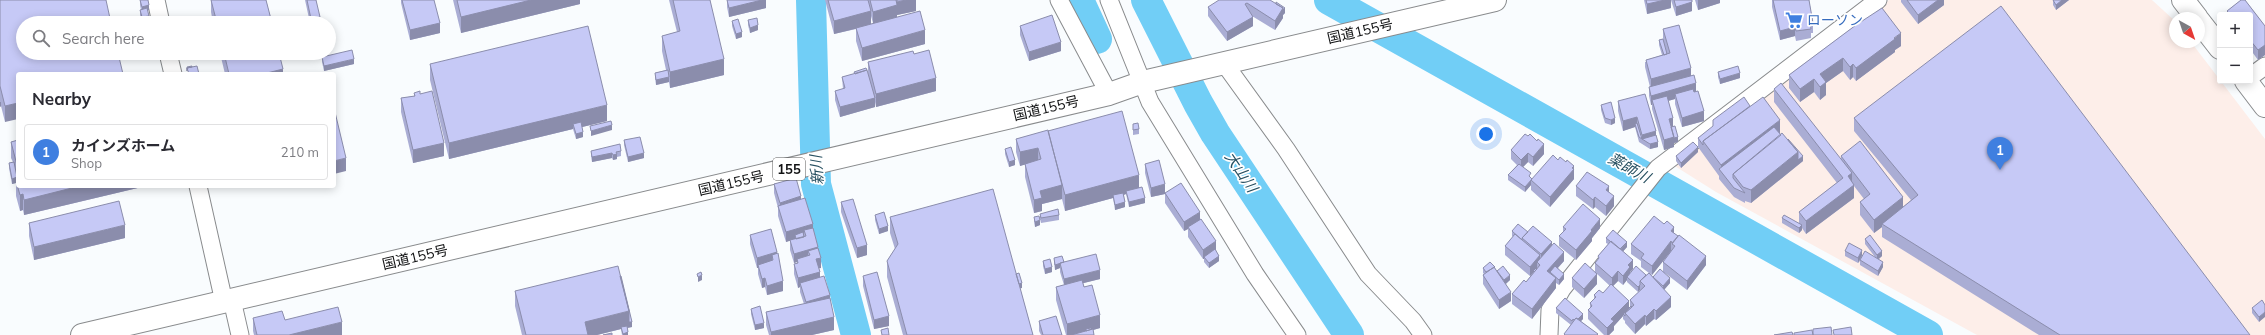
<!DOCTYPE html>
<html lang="en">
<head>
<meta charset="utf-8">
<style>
  :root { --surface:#fff; --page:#f7f7f7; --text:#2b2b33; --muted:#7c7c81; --line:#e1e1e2; --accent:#366c53 }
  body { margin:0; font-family:Mulish,"Noto Sans JP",sans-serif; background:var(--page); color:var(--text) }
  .controls { position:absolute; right:12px; top:12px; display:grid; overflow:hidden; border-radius:4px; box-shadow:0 2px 10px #0003 }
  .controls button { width:36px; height:36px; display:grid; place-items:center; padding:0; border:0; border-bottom:1px solid var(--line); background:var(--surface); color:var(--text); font:20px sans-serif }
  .compass { position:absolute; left:2169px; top:12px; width:36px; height:36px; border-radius:50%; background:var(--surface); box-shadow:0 2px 10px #0003; rotate:140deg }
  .you { position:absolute; left:1486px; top:134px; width:14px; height:14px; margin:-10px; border:3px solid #fff; border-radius:50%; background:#1a73e8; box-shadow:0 0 0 6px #1a73e833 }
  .badge { display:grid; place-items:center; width:26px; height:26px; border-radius:50%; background:var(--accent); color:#fff; font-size:13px; font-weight:700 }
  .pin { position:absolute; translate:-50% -33px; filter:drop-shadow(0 1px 2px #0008) }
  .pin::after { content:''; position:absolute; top:21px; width:14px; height:12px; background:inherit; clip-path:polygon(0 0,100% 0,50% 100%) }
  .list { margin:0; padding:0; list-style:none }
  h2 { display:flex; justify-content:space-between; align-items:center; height:52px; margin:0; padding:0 16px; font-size:17px }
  h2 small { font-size:13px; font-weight:400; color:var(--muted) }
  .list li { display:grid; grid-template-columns:26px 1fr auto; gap:12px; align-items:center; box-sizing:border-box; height:56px; margin:0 8px 8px; padding:0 8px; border:1px solid var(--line); border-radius:4px }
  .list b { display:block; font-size:15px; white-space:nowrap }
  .list p { margin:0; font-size:13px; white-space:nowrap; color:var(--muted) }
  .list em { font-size:13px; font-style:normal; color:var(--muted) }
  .icon { flex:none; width:22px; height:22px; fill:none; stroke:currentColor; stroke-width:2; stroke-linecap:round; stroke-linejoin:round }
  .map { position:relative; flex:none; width:2265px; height:335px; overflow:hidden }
  .search { position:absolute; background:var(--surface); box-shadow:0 2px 10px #0003; left:16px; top:16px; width:320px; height:44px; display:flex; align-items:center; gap:10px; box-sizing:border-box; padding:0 14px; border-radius:22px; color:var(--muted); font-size:15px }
  .panel { position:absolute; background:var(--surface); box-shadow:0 2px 10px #0003; left:16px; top:72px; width:320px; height:116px; border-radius:4px }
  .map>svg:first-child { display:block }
</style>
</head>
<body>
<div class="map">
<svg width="2265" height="335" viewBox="0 0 2265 335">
  <rect width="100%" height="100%" fill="#f9fcfe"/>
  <!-- commercial -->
  <path fill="#fdeee9" d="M1889,0H2152L2175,21V42H2191L2265,139V335H1977L1716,192L1670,163Z"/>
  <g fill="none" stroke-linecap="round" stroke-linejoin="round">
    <!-- river -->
    <path stroke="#71cef6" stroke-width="30" d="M811,0L816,184L856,335
      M1079,0L1097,39
      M1146,0L1198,103L1215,133L1349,335
      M1329,0L1928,335"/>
    <!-- minor casing -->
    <g stroke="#898b8d" stroke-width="19">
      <path id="minor" d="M156,0L161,23
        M1059,0L1109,94
        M1109,0L1150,102L1255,274L1297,335
        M168,53L173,74
        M1224,63L1286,149L1368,274L1413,321L1423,335
        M2250,77L2265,66
        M198,186L224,302
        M232,300L240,335
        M1549,335L1550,310L1562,289L1658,168L1878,0"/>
    </g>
    <!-- tertiary casing -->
    <g stroke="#898b8d" stroke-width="24">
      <path id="tertiary" d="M2183,0L2197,18
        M2199,21L2220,48
        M2246,81L2265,106"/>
    </g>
    <!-- trunk casing -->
    <g stroke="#898b8d" stroke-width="24">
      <path id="trunk" d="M82,335L1109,94L1143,82L1495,0"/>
    </g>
    <!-- minor -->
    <use href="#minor" stroke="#fff" stroke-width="17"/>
    <!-- tertiary -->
    <use href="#tertiary" stroke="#fff" stroke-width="22"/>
    <!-- trunk -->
    <use href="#trunk" stroke="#fff" stroke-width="22"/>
  </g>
  <!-- wall -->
  <path fill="#aaadd4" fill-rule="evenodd" d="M0,0H106L5,122L1,106L0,107Z
    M140,0L149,10L147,11L149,19L152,23H142L140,15V10H141L140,5Z
    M211,0H266L272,23H213L211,12Z
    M305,0H316L320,23H310Z
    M401,0H434L440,33L410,40L401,3Z
    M453,0H580V4L461,33Z
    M669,0H710L724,75L670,88L669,82L656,85L655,78V73L666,70L662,51V36L677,32Z
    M727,0H766V8L729,17L727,7Z
    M825,0H916V11L897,15V17L925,44L862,61L856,41V29L834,34ZM871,16L873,23L871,24Z
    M1270,0L1285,13L1283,15V18L1275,30L1252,16L1253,26L1227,41L1208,16V7Z
    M1644,0H1692V11L1676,16L1671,0V8L1647,14Z
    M1695,0H1720V3L1698,10Z
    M1772,0H1809L1813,23V33H1811V38L1796,41L1795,36L1780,40L1772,7Z
    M1901,0H1944V5L1918,24L1901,2Z
    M2053,0H2069L2056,10L2053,5Z
    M2241,0H2245L2265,26V55L2258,60L2250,49V15H2227V11Z
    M748,20L758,30L750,33L748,25Z
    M732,21L742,37L736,39L732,26Z
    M1856,25L1901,46L1895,50V52L1856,81L1853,77L1850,80L1843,71L1826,83V95L1820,100L1814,92L1800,102L1789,88V75Z
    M1020,26L1061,51L1029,61L1020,35Z
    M1663,29L1691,75L1696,92L1704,121L1682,127L1675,104V99L1668,101L1673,126L1678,142L1674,143V147L1664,150L1652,109V105H1651L1649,96V87H1650L1645,67V62H1646V60L1662,55L1659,45V40L1663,39Z
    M220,53H279L283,74H225Z
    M914,54L936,91L876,107L875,102V107L840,117L835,100V91L843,89L842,77L854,74V72L868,74V62Z
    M322,57L354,64L324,71L322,62Z
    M430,64L607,121L582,127L583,137L576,139L573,129L449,159L430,80Z
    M1718,72L1740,78L1720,84L1718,77Z
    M1774,89L1841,160V156L1903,207L1911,200L1854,131V118L2250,335H2039L1882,237V227L1874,233L1860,215V202L1864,199L1854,186V198L1806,234L1802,228V230L1799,233L1782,223V218L1799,223V212L1837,183L1774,102Z
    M414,93L420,94L444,156L413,163L401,112V98L414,96Z
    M1618,101L1656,135L1658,147L1650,149L1639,142L1635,127L1623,131L1618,111Z
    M1601,105L1615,123L1611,125L1605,123L1601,110Z
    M1750,106L1780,133H1779L1803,161L1751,203L1745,201V203L1734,197L1719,179V176L1698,147V138Z
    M1133,124L1139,129V134L1133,135Z
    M1048,131L1139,188L1145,203L1129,207L1126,194L1124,195L1125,207L1115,210L1113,198L1065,211L1062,199L1042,204V211L1034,213L1025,177V164L1020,166L1016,152V139Z
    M18,140V186H146L24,215L23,210L20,211L16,196V183L12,184L9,168V163L13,162L11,158V142Z
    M624,140L644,158L628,162L624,145Z
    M1005,149L1015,165L1009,167L1005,154Z
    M1511,150L1544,154L1533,166L1528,162L1523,167L1532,180L1558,160L1574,169V179L1550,207L1531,190V185L1525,192L1508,180V175L1517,165L1511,159Z
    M591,151H621V156L617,157V159L613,160L612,158L592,162L591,156Z
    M1698,152L1681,168L1676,161V156Z
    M1145,164L1165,194L1151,197L1145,173Z
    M774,184L801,199L813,228L818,248L821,268H819L820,277L830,298L834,330L812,335H769L766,325V312L804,304L800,292V287L798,288L794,274V264L797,263V262L794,263L790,250V240L795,239L786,242L778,216V208L774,193Z
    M1576,186L1609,193L1614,206L1606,216L1595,207L1593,209L1576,196Z
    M1165,193L1200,219L1216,250L1219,261L1209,268L1204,262V259H1203L1188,237V229L1184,231L1165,203Z
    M841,202L867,255L857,258L841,212Z
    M1040,214L1059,215V220L1041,223L1040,219Z
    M875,215L888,231L879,234L875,220Z
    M890,217L1016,274L1022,288H1020L1033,335H903L887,277V261L895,249L890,233Z
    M1034,217L1040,225L1035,227L1034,222Z
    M29,223L125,238L34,260L29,236Z
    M1563,227L1600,228L1592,238V241L1576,260L1559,246V236L1563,232Z
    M1512,231L1528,232L1552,245L1564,261L1558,268L1564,279L1559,285L1556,283V288L1532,319L1512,304V294L1526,282L1533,273L1530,276L1505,255V246L1513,237L1512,236Z
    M1674,234L1706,265L1687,290L1665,273L1670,283L1664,290L1671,307L1656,320L1654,319L1646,326L1645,324L1635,334L1625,323V321L1623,319V316L1614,326V330L1609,335H1604L1588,319V310L1590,308V303L1594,299V295L1603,293L1610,286L1596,273L1597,284L1584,298L1572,287V278L1595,272V263L1598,260V256L1608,244L1606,243V238L1627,247L1623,251L1633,269L1630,272V273L1646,275L1649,273L1641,267V261L1631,254V244ZM1671,251L1663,262V271L1653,277L1650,273L1652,275ZM1627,280V282L1638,292L1640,290V291L1630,300V307L1629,308L1613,286L1618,281L1623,285Z
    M750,235L777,254L783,291L767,295L765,287L762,288L758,274V268H757L750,244Z
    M1865,239L1882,256L1879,259L1883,267L1878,276L1860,265V261L1858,263L1845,256V251L1862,255L1875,257L1865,244Z
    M1054,258L1064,262L1100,279L1083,283L1100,328L1093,330L1094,335H1066L1056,300V287L1064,285L1060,272V268L1055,270L1054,263Z
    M1043,261L1052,272L1045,274L1043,266Z
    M1483,268H1495L1497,271L1510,280L1506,284L1511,301L1499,309L1483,284V275L1484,274L1483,273Z
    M863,276L889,326L874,329L863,286Z
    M515,291L632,327L627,328L628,335H622L621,329L597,335H522L515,306Z
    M2265,305L2259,322L2252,313V308Z
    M1556,308L1583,319L1581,321L1598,335H1564L1571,325L1556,313Z
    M751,309L764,328L755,330L751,314Z
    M253,318L285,320L342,335H254L253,331Z
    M1039,321L1062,335H1041L1039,331Z"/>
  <!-- shaded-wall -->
  <path fill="#8b8dac" d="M531,0H580V4L461,33V17Z
    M762,0H766V8L729,17V8Z
    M906,0H916V11L897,15V2Z
    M1665,0H1671V8L1647,14V4Z
    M1698,0H1720V3L1698,10Z
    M1938,0H1944V5L1918,24V15Z
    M2062,0H2069L2056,10V5Z
    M1692,2V11L1676,16V7Z
    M149,5V10L142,12V7Z
    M897,5V18L873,25V12Z
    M1283,8H1285V13L1283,15V18L1275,30V21Z
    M871,11V25L834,34V21Z
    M149,16V21L142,22V17Z
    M320,17V23H311V19Z
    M1253,17V26L1227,41V32Z
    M440,23V33L410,40V30Z
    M758,25V30L750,33V28Z
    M1795,27V36L1780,40V31Z
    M925,30V44L862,61V48Z
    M742,32V37L736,39V34Z
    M1901,33V46L1895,50V52L1856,81V68Z
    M1061,42V51L1029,61V52Z
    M2265,45V55L2258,60V50Z
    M1843,58V71L1826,83V95L1820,100V74Z
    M354,59V64L324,71V66Z
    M724,59V75L670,88V72Z
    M1853,64V77L1850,80V67Z
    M1691,68V81L1651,93V79Z
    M283,69V74H263Z
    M1740,73V78L1720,84V79Z
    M669,77V82L656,85V80Z
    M936,78V91L876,107V94Z
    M1814,79V92L1800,102V89Z
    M1696,83V93L1675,94V99L1653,105L1652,100V105H1651V96Z
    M875,98V107L840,117V107Z
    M0,102H1V106L0,107Z
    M18,103V119L5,122V106Z
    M607,105V121L574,129L573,124V129L449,159V143Z
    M1704,111V121L1682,127V118Z
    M1637,117V127L1635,124V127L1623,131V121Z
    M1615,118V123L1611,125V120Z
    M1673,118V128L1669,129V119Z
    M1780,120V133L1724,175L1721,171V165Z
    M612,125V130L591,136V131Z
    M1656,131V140L1642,139V135Z
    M583,132V137L576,139V134Z
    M1674,137H1678V142L1674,143V147L1664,150V140Z
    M1658,142V147L1650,149V144Z
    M444,143V156L413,163V150Z
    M1544,144V154L1533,166V157Z
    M1698,147V152L1681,168V163Z
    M1038,148V161L1020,166V152Z
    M1798,152V165L1751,203V190Z
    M612,153V158L592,162V157Z
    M644,153V158L628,162V157Z
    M1528,153V162L1521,169V160Z
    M617,154V159L613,160V155Z
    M1803,156V161L1798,165V160Z
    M346,158V171L334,174V161Z
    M1015,160V165L1009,167V162Z
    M1574,166V179L1550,207V197Z
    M1852,173V186L1848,176Z
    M1139,175V191H1126V194L1114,198L1113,195V198L1065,211V195Z
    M17,177V182L16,181V183L12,184V179Z
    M1531,180V185L1525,192V187Z
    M1165,184V194L1151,197V188Z
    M1062,185V199L1042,204V211L1034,213V200L1040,191Z
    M1854,185V198L1806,234V221Z
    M80,186H146L24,215V200Z
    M1609,186V196L1606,190Z
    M23,194V210L20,211V195Z
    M801,196V206L780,212V203Z
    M1614,196V206L1606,216V206Z
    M1595,197V207L1593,209V200Z
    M1903,197V210L1882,224V227L1874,233V220Z
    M1145,198V203L1129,207V202Z
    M1125,202V207L1115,210V205Z
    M1200,212V221L1188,227V229L1184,231V222Z
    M1600,219V228L1592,238V241L1576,260V250L1591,230Z
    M1040,220V225L1035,227V222Z
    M813,224V234L804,230V236L795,235V239L786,242V232Z
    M125,225V238L34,260V247Z
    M1802,225V230L1799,233V228Z
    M888,226V231L879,234V229Z
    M1674,227V236L1671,231Z
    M1216,241V250L1205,258L1204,257V259H1203V250Z
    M1671,241V251L1652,275V266Z
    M1552,242V251L1541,264V254Z
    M1627,242V247L1620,255V250Z
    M867,245V255L857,258V248Z
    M818,247V256L810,255L808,251V259H797V262L794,263V254Z
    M1862,250V255L1858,263V258Z
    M1882,251V256L1877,260V255Z
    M777,252V262L773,260L772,255V263L758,265V268H757V258Z
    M1564,252V261L1552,274L1550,272V277L1547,271Z
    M1540,255V265L1537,262V269L1533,271V273L1530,276V267Z
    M1219,256V261L1209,268V263Z
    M1706,256V265L1687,290V281Z
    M821,258V268L816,269V259Z
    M1633,260V269L1630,272V276L1627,277V280L1623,285V276L1628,265Z
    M1883,262V267L1878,276V271Z
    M1060,263V268L1055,270V265Z
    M1052,267V272L1045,274V269Z
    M1100,270V279L1064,288V279Z
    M1618,271V281L1612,287V278Z
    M820,272V282L800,283V287L798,288V278Z
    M1564,274V279L1559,285V280Z
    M1597,274V284L1584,298V289Z
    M702,275V280L698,282V277Z
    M1510,275V280L1503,286V281Z
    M765,278V287L762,288V279Z
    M1556,278V288L1532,319V309Z
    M1670,278V283L1663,291V286Z
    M783,281V291L767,295V286Z
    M1022,283V288L1017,289V284Z
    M1640,285V290L1638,292V287Z
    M1511,292V301L1499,309V300Z
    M830,295V304L806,311V302Z
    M1671,297V307L1656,320V311Z
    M1629,301V311L1623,314V316L1614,326V330L1609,335H1607V328L1611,319Z
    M1654,309V319L1646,326V317Z
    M629,311L632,322V327L621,329V327V329L597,335H585V322Z
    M2265,312V317L2259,322V317Z
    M1583,314V319L1576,326V321Z
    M1100,315V328L1086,332V329V332L1075,335H1067V324Z
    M1645,315V324L1635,334V324Z
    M889,316V326L874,329V320Z
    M834,317V330L812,335H771V332Z
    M342,322V335H289Z
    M764,323V328L755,330V325Z
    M628,332V335H623V334Z"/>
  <!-- building -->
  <path fill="#c6c9f6" stroke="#8b8dac" d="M0,0H106L111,23H23V53H118L123,74H18V103L5,106L0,86Z
    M140,0H148L149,5L142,7Z
    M211,0H266L272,23H217Z
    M307,0H316L320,17L311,19Z
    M402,0H434L440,23L410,30Z
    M457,0H531L461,17Z
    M673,0H710L724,59L670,72L662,36L680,31Z
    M727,0H762L729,8Z
    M828,0H868L871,11L834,21Z
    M870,0H896L897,5L873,12Z
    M897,0H906L897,2Z
    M1219,0H1270L1283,8L1275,21L1247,3L1245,4L1253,17L1227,32L1208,7Z
    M1646,0H1665L1647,4Z
    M1674,0H1692V2L1676,7Z
    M1773,0H1809L1813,23H1810L1811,29L1796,31L1795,27L1780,31Z
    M1907,0H1938L1918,15Z
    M2053,0H2062L2056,5Z
    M2241,0H2245L2265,26V45L2258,50L2250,40V15H2231L2227,11Z
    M1276,2L1285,8L1283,10V8L1276,4Z
    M2001,6L2250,335H2060L1882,224L1918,195L1854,118Z
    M147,8L149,16L142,17L140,10Z
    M1882,8L1901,33L1894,38L1895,39L1856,68L1853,64L1850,67L1843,58L1820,74L1826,82L1820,87L1814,79L1800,89L1789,75L1856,25Z
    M920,11L925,30L862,48L856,28Z
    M1052,15L1061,42L1029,52L1020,26Z
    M151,18L152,23H143L142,21Z
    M757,18L758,25L750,28L748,20Z
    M738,19L742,32L736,34L732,21Z
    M1679,25L1691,68L1651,79L1646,60L1670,53L1663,29Z
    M588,26L607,105L449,143L430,64Z
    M1663,39L1667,54L1664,55L1659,40Z
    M352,50L354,59L324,66L322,57Z
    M929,50L936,78L876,94L868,62L913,51L914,54Z
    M224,53H279L283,69L263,74H229Z
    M192,66V67L187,68V71V67Z
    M197,66L199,74H189L187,68Z
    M1738,66L1740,73L1720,79L1718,72Z
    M866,68L867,70L855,74L854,72Z
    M668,70L669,77L656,80L655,73Z
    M867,70L875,98L840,107L835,91L845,88L842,77Z
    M1694,75L1696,83L1651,96L1649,87Z
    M1781,83L1852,173L1848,176L1854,185L1806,221L1799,212L1843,178L1774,89Z
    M1693,89L1694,92L1698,91L1704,111L1682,118L1675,94Z
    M420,91V94L432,91L444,143L413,150L401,98L415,96L414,93Z
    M1645,94L1656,131L1642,135L1637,117L1623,121L1618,101Z
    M1667,96L1673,118L1669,119L1674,137L1664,140L1652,100Z
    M1744,97L1750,106L1703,141V145L1698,138L1713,126V120Z
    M1763,97L1780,120L1721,165L1703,141Z
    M1611,102L1615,118L1611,120L1605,118L1601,105Z
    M334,108L346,158L334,161Z
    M1122,111L1139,175L1065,195L1048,131Z
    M611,121L612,125L591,131L590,126Z
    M581,122L583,132L576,134L573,124Z
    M1138,123L1139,129L1133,130V124Z
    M1637,123L1642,139L1639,137L1635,124Z
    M1675,126L1678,137L1674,138L1671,127Z
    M1774,127L1781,135L1733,174V178L1745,193L1734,188L1719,169Z
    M1048,130L1062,185L1040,191L1042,198L1034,200L1025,164L1041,159L1038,148L1020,152L1016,139Z
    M1782,133L1798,152L1751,190L1743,187L1733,174Z
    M1525,134L1528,136L1530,134L1537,141L1538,139L1544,144L1533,157L1528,153L1521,160L1511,150Z
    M1656,135L1658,142L1650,144L1642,139Z
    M640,137L644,153L628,157L624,140Z
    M1788,139L1803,156L1798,160V152L1788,140Z
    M18,140V169L11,142Z
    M1860,141L1903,197L1874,220L1860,202L1870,194L1841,156Z
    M1693,142L1698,147L1681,163L1676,156Z
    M620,144L621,151L616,152L617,154L613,155L612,153L592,157L591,151Z
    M1011,147L1015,160L1009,162L1005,149Z
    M1553,155L1558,160L1560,157L1566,162L1567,160L1574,166L1572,168L1574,169L1550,197L1531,180Z
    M1159,160L1165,184L1151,188L1145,164Z
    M14,162L17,177L12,179L9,163Z
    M1519,164L1531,173L1529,176L1532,179L1525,187L1508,175Z
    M1587,172L1609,186L1606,190L1614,196L1606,206L1595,197L1593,200L1576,186Z
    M796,178L801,196L780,203L774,184Z
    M18,180V186H80L24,200L23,194L20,195L16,181Z
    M1181,183L1200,212L1184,222L1165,193Z
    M1142,187L1145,198L1129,202L1126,191Z
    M993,189L1033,335H907L887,261L898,244L890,217Z
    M1123,193L1125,202L1115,205L1113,195Z
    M805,198L813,224L786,232L778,206Z
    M853,199L867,245L857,248L841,202Z
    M119,201L125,225L34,247L29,223Z
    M1583,204L1600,219L1591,230L1592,231L1576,250L1559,236L1566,229L1563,227Z
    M1058,209L1059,215L1041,218L1040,214Z
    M884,212L888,226L879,229L875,215Z
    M1784,215L1802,225L1799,228L1782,218Z
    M1039,216L1040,220L1035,222L1034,217Z
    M1654,216L1664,224L1667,221L1674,227L1671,231L1678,236L1672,243L1671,241L1652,266L1641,258L1644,254L1631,244Z
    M1201,219L1216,241L1203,250L1188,227Z
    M1518,224L1528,232L1522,238V240L1512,231Z
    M1533,226L1552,242L1541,254L1522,238Z
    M813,228L818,247L794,254L790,240L806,236L804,230Z
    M771,229L777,252L757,258L750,235Z
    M1613,230L1627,242L1620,249L1606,238Z
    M803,232L804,237L796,239L795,235Z
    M1515,234L1540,255L1530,267L1505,246Z
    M1679,235L1706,256L1687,281L1663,262L1675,246L1672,244Z
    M1870,235L1882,251L1877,255L1865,239Z
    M1611,241L1633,260L1628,265L1630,267L1623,276L1618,271L1612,278L1595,263L1599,258L1598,256Z
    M1554,243L1564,252L1547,271L1556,278L1532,309L1512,294L1524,280L1526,282L1540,265L1537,262Z
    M1849,243L1862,250L1858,258L1845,251Z
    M818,248L821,258L816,259L820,272L798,278L794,264L798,263L797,259L810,255L808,251Z
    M1215,249L1219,256L1209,263L1204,257Z
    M1865,251L1883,262L1878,271L1860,260Z
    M778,253L783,281L767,286L765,278L762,279L758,265L773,260L772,255Z
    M1096,254L1100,270L1064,279L1060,263Z
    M1062,256L1064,262L1055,265L1054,258Z
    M1050,259L1052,267L1045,269L1043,261Z
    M1490,262L1495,267L1486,272L1483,268Z
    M1585,263L1597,274L1584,289L1572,278Z
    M618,266L629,311L585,322L588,335H526L515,291Z
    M1503,266L1510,275L1504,280L1497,271Z
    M1555,266L1564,274L1559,280L1550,272Z
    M1636,266L1646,275L1640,281V285L1638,287L1627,277Z
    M1494,267L1511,292L1499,300L1483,275Z
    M1536,268L1537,269L1534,272L1533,271Z
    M1660,269L1670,278L1663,286L1653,277Z
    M701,272L702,275L698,277L697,274Z
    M877,272L889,316L874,320L863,276Z
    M1019,273L1022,283L1019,284L1016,274Z
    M1649,273L1671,297L1656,311L1654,309L1646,317L1645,315L1635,324L1625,313L1634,305L1630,300L1645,286L1640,281Z
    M620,276H621L632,322H629V311Z
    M824,276L830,295L806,302L800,283Z
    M1082,280L1084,287L1092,285L1100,315L1067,324L1056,287Z
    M1611,284L1629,301L1611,319L1614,321L1607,328L1588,310L1592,306L1590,303L1596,297L1594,295L1599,290L1603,293Z
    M830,298L834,317L771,332L766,312Z
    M1565,298L1583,314L1578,319L1576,318L1574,320L1573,319L1572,321L1556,308Z
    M2262,300L2265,305V312L2259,317L2252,308Z
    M760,306L764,323L755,325L751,309Z
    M1631,306L1632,307L1625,313V316L1623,314Z
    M338,307L342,322L289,335H257L253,318L282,311L285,320Z
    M1056,316L1062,335H1043L1039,321Z
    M1576,318L1598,334L1597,335H1565L1564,334Z
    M627,326L628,332L623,334L621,327Z
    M1831,327L1832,335H1813V329Z
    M1851,327L1852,335H1834L1833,330Z
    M888,328L889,335H882L881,330Z
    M1091,328L1092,329L1086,331V329Z
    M1093,329L1094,335H1071Z
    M1812,330L1813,335H1794V333Z
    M1792,332L1793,335H1774Z
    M612,333V335H603Z"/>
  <!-- icons -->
  <defs>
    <g id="supermarket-bare" transform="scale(1.38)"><path d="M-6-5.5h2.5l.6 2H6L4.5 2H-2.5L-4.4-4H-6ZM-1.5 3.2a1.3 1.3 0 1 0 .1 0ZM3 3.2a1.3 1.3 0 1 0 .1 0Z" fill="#3f7fe0" stroke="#fff" stroke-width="2.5" paint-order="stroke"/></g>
  </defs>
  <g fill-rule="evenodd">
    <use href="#supermarket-bare" x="1794" y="20"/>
  </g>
  <g text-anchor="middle" stroke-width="3.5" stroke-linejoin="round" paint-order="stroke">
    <!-- shield labels -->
    <rect fill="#fff" stroke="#585859" stroke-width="1" x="773" y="158" width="32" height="22" rx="3"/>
    <g font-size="13" font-weight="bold" fill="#101112">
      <text x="789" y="174">155</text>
    </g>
    <!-- shop labels -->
    <g font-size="14" fill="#366cbe" stroke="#fff" text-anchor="start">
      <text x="1807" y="25">ローソン</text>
    </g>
    <!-- street labels -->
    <g font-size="14" fill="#101112" stroke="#fff">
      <text transform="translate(1360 31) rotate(-13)" y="5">国道155号</text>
      <text transform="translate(1046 108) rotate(-13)" y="5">国道155号</text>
      <text transform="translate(731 183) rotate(-13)" y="5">国道155号</text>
      <text transform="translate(415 257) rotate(-13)" y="5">国道155号</text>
    </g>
    <!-- water labels -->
    <g font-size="15" font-style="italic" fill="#264f60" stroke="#fff">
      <text transform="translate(1629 168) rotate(29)" y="5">薬師川</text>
      <text transform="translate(817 170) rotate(-94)" y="5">新川</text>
      <text transform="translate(1241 172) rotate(56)" y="5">大山川</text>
    </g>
  </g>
</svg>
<div class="controls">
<button>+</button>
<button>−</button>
</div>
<svg class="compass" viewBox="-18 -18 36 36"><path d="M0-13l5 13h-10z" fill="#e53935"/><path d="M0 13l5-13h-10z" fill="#7c7c81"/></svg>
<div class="you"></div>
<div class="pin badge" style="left:2000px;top:170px;background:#3f7fe0">1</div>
<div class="search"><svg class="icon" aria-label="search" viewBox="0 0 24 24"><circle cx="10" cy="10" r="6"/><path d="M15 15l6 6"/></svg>Search here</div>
<section class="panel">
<h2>Nearby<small></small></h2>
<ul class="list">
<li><span class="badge" style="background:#3f7fe0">1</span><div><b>カインズホーム</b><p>Shop</p></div><em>210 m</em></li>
</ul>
</section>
</div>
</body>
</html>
